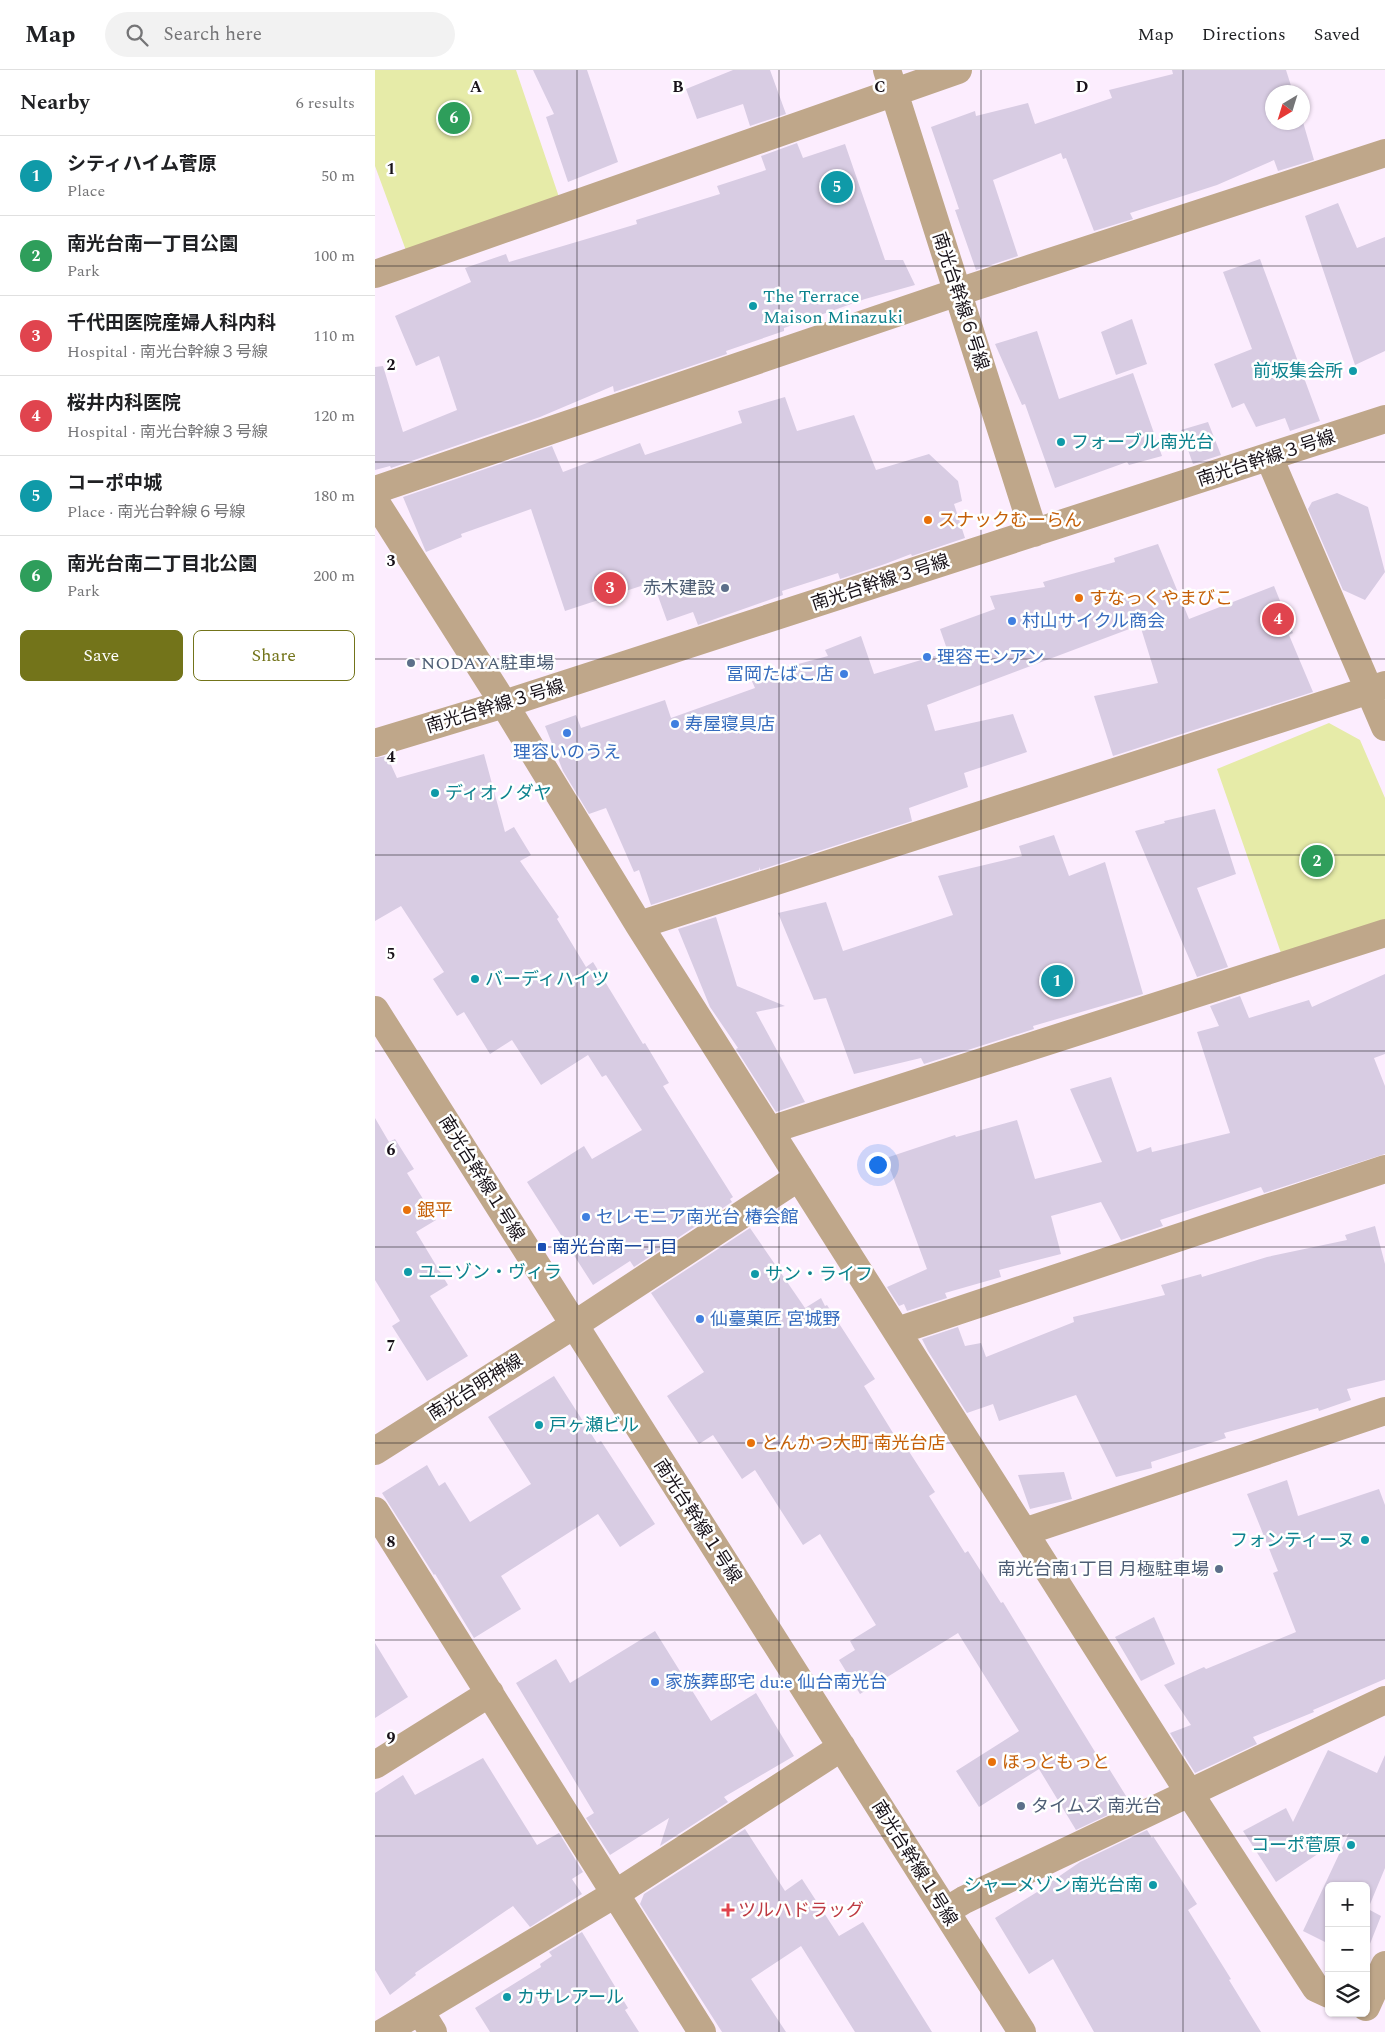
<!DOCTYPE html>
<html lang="en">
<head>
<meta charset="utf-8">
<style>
  :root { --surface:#fff; --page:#f2f2f2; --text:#202124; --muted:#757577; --line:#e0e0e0; --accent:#73741a }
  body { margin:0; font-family:Spectral,"Noto Sans JP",serif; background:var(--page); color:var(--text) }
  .controls { position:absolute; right:15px; bottom:15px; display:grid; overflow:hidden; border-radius:8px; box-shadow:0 1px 4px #0004 }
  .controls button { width:45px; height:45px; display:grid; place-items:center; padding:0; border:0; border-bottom:1px solid var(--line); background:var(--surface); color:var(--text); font:25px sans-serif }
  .compass { position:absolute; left:890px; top:15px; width:45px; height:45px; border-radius:50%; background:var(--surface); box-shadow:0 1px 4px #0004; rotate:218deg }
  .you { position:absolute; left:502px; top:1094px; width:18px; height:18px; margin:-12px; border:4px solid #fff; border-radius:50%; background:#1a73e8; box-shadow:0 0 0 8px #1a73e833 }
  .badge { display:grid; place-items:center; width:32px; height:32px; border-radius:50%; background:var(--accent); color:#fff; font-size:16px; font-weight:700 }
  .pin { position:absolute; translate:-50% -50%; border:2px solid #fff; box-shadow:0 1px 5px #0006 }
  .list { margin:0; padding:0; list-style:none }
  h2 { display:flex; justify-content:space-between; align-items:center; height:65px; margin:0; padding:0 20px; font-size:21px }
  h2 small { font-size:16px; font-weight:400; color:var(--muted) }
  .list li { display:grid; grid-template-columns:32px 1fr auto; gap:15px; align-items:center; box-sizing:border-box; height:80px; padding:0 20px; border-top:1px solid var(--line) }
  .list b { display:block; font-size:19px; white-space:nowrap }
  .list p { margin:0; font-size:16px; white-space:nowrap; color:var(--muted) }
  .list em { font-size:16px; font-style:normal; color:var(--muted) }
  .actions { display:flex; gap:10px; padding:15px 20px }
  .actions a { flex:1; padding:11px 0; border:1px solid var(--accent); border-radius:8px; text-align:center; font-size:18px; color:var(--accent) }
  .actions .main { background:var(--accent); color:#fff }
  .icon { flex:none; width:28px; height:28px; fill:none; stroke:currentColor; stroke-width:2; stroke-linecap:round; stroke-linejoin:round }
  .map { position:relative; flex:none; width:1010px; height:1962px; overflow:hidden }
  header { display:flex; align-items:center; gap:30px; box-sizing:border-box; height:70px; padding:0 25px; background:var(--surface); border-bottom:1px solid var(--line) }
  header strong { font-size:24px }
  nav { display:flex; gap:28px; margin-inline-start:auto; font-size:18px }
  .search { width:350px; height:45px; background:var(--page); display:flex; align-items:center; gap:12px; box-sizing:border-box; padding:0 18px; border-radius:28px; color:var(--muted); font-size:19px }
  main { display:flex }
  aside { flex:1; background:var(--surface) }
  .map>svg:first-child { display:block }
</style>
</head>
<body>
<header>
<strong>Map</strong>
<div class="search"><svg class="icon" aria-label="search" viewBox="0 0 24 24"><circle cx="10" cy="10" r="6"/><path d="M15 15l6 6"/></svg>Search here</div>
<nav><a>Map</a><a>Directions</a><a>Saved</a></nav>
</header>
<main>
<aside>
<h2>Nearby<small>6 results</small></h2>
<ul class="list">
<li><span class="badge" style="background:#0f9aa8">1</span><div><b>シティハイム菅原</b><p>Place</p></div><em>50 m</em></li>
<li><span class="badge" style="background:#2e9e5b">2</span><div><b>南光台南一丁目公園</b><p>Park</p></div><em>100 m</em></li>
<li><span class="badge" style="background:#e0444e">3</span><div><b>千代田医院産婦人科内科</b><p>Hospital · 南光台幹線３号線</p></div><em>110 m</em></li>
<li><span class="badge" style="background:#e0444e">4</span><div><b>桜井内科医院</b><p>Hospital · 南光台幹線３号線</p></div><em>120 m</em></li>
<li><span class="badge" style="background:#0f9aa8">5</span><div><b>コーポ中城</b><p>Place · 南光台幹線６号線</p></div><em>180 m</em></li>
<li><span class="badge" style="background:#2e9e5b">6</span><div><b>南光台南二丁目北公園</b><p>Park</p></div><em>200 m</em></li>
</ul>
<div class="actions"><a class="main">Save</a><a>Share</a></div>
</aside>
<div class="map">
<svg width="1010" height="1962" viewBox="0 0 1010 1962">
  <rect width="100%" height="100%" fill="#fcedfe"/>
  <!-- green -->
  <path fill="#e6eba8" d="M0,0H141L185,130L33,186L0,96Z
    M954,653L985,670L1010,728V853L907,886L842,699Z"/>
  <!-- building -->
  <path fill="#d8cce3" d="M158,0H212L243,92L193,112L171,47L179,44Z
    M358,0H395L411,44L375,56L368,34L322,49L311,19Z
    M797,0H911L918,22H898V52H928L939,90L903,101L899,90L842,115L755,143L758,149L719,161L691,88L688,89L686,83L618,110L643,186L601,200L580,140L584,139L556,57L600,41L601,46L653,33L660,54L737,28L734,20L798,4Z
    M422,73L428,88L470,74L510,190H528L540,215L490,229L409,258V261L351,281L352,284L239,322L238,316L165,347L16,398L15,396L0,400V297L8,296L28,362L82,340L64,286L41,296L20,246L96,212L90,198L131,184L134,192L262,154L261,150L345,124L342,116L391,100L386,86Z
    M963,133L982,178L1010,167V281L980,295L930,146Z
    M885,189L945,351L915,361L910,348L881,357L869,333L857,338L839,294L877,279L848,202Z
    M757,249L772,294L741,305L726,262Z
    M662,261L684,329L758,303L787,386L754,395L752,392L680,418L650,334L647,335L620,274Z
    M410,327L422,361L479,345L501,400L554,384L583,411L587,431L579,434L590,468L537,486L536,484L510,494L465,509L463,503L407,521L408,525L323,555L318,542L292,551L278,512L190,541L156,439L86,464L87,467L51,482L28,427L177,376L188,402L265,373L270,385L367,353L363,341Z
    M833,352L846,385L818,394L806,360Z
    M962,423L993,437L1010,502L990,530L968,520L933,439L937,432Z
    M783,474L814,549L899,516L918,563L914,565L938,622L738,686L719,626L783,613L765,555L552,635L560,661L638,644L652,682L589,703L593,717L534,738L537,751L385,800L384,797V800L276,835L264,800L259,802L231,738L214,744L188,701L170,656L201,645L206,658L290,630L296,648L380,618L375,607L453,586L450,580L486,566L499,604L573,582L565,559L620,539L615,526L670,517L668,512L740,492L739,488Z
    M109,684L130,762L139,757L156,785L145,791L184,847L182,849L211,897L218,892L268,974L270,973L294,1013L288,1016L358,1127L355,1129L357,1132L259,1197L255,1191L218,1215L152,1112L209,1076L217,1089L267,1060L231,1005L227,1007L213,985L166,1015L137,970L115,984L89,942L82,946L58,909L69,902L26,836L0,851V688L12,686L22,708Z
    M840,739L861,804L822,818L853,897L822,907L760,761L790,753L789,751Z
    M679,765L694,806L730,792L768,924L658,956L659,959L549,994L546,988L479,1004L451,928L439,930L403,843L451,832L468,881L578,845L563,806L647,786L644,776Z
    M341,847L362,916L410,936L381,942L430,1032L401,1042L361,979L363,978L335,937L303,859Z
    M1010,904V984L999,988L1010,1016V1084L889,1123L886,1117L785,1150L788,1156L746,1170L726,1132L676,1146L686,1184L624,1200L626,1207L570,1223L572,1228L532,1241L529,1234L524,1236L512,1217L552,1199L511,1088L580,1065L581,1067L642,1050L660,1109L727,1092L695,1019L736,1007L762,1082L776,1077L777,1082L855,1063L822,962L844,956L835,936L865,926L874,948L934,930L937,937Z
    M0,1048L14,1072L20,1069L39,1099L32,1103L61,1150L41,1162L73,1215L55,1226L93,1286L52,1311L17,1256L25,1251L0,1210Z
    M1000,1156L1010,1194V1310L972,1319L976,1330L944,1341L943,1338L849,1363L851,1368L776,1392L777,1398L741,1407L701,1325L624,1351L618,1334L592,1343L553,1281L547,1269L583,1257L590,1276L606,1273L611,1287L699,1252L698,1247L790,1225L786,1215L826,1204L827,1207L892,1187L972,1170L970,1165Z
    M375,1158L430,1238L446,1228L450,1236L452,1235L500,1309L489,1316L523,1371L526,1369L560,1422L554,1426L590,1483L593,1481L626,1533L628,1532L725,1690L728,1689L756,1734L701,1760L664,1699L604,1737L581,1701L644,1661L583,1563L485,1624L464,1590L480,1580L475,1571L501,1555L445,1464L428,1475L380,1400L367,1409L338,1365L324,1374L292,1326L329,1302L276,1223Z
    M179,1306L222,1373L226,1371L280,1454L245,1477L223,1444L126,1506L146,1539L99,1568L60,1504L59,1505L7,1423L52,1395L64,1416L70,1412L95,1452L156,1414L113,1347Z
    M689,1402L697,1429L655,1439L643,1405Z
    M912,1410L923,1446L1004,1419L1010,1435V1609L938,1640L939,1642L878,1667L882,1674L820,1703L795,1663L816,1655L789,1615L829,1597L831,1599L921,1562L898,1503L903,1501L872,1424Z
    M779,1547L800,1594L766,1611L740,1567Z
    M280,1561L336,1651L381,1623L419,1686L349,1727L353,1732L285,1776L294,1748L235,1785L211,1748L219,1743L141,1613L181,1589L195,1613Z
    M0,1573L33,1627L0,1648Z
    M953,1680L1002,1703L1010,1685V1798L993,1839L1006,1846L991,1884V1816H954V1874L928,1861L974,1763L901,1812L868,1761L911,1738L918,1752Z
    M108,1688L162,1775L184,1763L208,1802L197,1809L207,1824L155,1857L138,1836L40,1903L41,1905L15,1925L0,1900V1723L28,1705L40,1725Z
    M370,1759L410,1821L427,1809L464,1866L488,1852L557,1962H480L426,1876L376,1909L411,1962H347L265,1834L269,1824Z
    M772,1760L777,1768L778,1766L822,1834L813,1840L856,1909L854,1910L886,1962H719L678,1889L654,1904L620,1848L667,1819V1818L705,1792Z
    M207,1862L253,1938L250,1940L264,1962H115L100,1938L166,1897L165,1894L177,1886L174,1882Z"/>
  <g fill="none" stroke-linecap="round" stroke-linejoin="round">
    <!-- minor -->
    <path stroke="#bfa78a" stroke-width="28" d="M512,0L659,463
      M0,204L583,0
      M894,387L1010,657
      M0,420L583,222L1010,83
      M0,431L129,634L264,855L815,1724L941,1918L954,1924
      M0,673L129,634L1010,349
      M264,855L1010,615
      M0,940L647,1962
      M395,1060L1010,863
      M522,1261L1010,1099
      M0,1381L199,1255L424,1107
      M0,1441L327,1962
      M649,1462L1010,1341
      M0,1695L115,1623
      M571,1841L589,1830L1010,1630
      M991,1937L1010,1895
      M45,1941L58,1962
      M9,1962L240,1824L467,1677"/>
  </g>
  <!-- grid -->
  <path fill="none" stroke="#181219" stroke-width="1" stroke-opacity="0.55" d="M202,0V1962M404,0V1962M606,0V1962M808,0V1962M0,196H1010M0,392H1010M0,589H1010M0,785H1010M0,981H1010M0,1177H1010M0,1373H1010M0,1570H1010M0,1766H1010"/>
  <!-- markers -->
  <g fill="#0f9aa8" stroke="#fff" stroke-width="2">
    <circle cx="378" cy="236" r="5"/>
    <circle cx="978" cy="301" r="5"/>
    <circle cx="686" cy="372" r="5"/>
    <circle cx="60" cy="723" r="5"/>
    <circle cx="100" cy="909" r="5"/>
    <circle cx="33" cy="1202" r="5"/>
    <circle cx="380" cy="1204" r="5"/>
    <circle cx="164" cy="1355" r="5"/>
    <circle cx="990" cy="1470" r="5"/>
    <circle cx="976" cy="1775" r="5"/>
    <circle cx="778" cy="1815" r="5"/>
    <circle cx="132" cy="1927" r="5"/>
  </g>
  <g fill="#e8710a" stroke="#fff" stroke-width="2">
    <circle cx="553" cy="450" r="5"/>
    <circle cx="704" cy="528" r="5"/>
    <circle cx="32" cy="1140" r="5"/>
    <circle cx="376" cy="1373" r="5"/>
    <circle cx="617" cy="1692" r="5"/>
  </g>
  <g fill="#5c6f8a" stroke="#fff" stroke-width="2">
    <circle cx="350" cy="518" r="5"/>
    <circle cx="36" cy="593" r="5"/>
    <circle cx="844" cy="1499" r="5"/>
    <circle cx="646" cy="1736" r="5"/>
  </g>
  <g fill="#3f7fe0" stroke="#fff" stroke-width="2">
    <circle cx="637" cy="551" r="5"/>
    <circle cx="552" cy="587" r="5"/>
    <circle cx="469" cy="604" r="5"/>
    <circle cx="300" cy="654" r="5"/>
    <circle cx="192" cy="663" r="5"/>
    <circle cx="211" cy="1147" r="5"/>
    <circle cx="325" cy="1249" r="5"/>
    <circle cx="280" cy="1612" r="5"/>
  </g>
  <rect fill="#1a4fb4" stroke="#fff" stroke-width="2" x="162" y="1172" width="10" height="10" rx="2.5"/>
  <path fill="#e0444e" stroke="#fff" stroke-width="2" d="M350.5 1832.5h5v5h5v5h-5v5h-5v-5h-5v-5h5z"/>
  <g text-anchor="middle" stroke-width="5" stroke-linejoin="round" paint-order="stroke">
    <!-- culture labels -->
    <g font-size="18" fill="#0d838f" stroke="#fff" text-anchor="start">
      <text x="388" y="232">The Terrace<tspan x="388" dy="21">Maison Minazuki</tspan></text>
      <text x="968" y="307" text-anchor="end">前坂集会所</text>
      <text x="696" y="378">フォーブル南光台</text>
      <text x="70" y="729">ディオノダヤ</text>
      <text x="110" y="915">バーディハイツ</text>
      <text x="43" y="1208">ユニゾン・ヴィラ</text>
      <text x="390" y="1210">サン・ライフ</text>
      <text x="174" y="1361">戸ヶ瀬ビル</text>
      <text x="980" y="1476" text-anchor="end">フォンティーヌ</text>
      <text x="966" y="1781" text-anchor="end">コーポ菅原</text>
      <text x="768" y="1821" text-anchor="end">シャーメゾン南光台南</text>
      <text x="142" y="1933">カサレアール</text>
    </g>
    <!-- street labels -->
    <g font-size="18" fill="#181219" stroke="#fff">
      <text transform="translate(586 231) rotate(72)" y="6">南光台幹線６号線</text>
      <text transform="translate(891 388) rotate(-18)" y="6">南光台幹線３号線</text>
      <text transform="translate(505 512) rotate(-18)" y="6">南光台幹線３号線</text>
      <text transform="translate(120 636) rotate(-17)" y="6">南光台幹線３号線</text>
      <text transform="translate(107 1108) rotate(58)" y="6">南光台幹線１号線</text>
      <text transform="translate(100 1317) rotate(-32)" y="6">南光台明神線</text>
      <text transform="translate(323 1451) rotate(57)" y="6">南光台幹線１号線</text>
      <text transform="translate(540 1793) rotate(58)" y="6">南光台幹線１号線</text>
    </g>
    <!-- food labels -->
    <g font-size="18" fill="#c56008" stroke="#fff" text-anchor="start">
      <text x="563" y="456">スナックむーらん</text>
      <text x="714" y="534">すなっくやまびこ</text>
      <text x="42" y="1146">銀平</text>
      <text x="386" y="1379">とんかつ大町 南光台店</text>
      <text x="627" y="1698">ほっともっと</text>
    </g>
    <!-- service labels -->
    <g font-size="18" fill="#4e5e75" stroke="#fff" text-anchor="end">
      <text x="340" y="524">赤木建設</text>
      <text x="46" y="599" text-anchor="start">NODAYA駐車場</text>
      <text x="834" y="1505">南光台南1丁目 月極駐車場</text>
      <text x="656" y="1742" text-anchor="start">タイムズ 南光台</text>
    </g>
    <!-- shop labels -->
    <g font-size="18" fill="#366cbe" stroke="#fff" text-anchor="start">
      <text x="647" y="557">村山サイクル商会</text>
      <text x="562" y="593">理容モンアン</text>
      <text x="459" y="610" text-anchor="end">冨岡たばこ店</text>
      <text x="310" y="660">寿屋寝具店</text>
      <text x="192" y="688" text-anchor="middle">理容いのうえ</text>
      <text x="221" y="1153">セレモニア南光台 椿会館</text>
      <text x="335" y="1255">仙臺菓匠 宮城野</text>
      <text x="290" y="1618">家族葬邸宅 du:e 仙台南光台</text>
    </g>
    <!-- transit labels -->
    <g font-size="18" fill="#164399" stroke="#fff" text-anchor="start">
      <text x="177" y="1183">南光台南一丁目</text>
    </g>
    <!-- health labels -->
    <g font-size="18" fill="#be3a42" stroke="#fff" text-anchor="start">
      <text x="363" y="1846">ツルハドラッグ</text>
    </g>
  </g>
  <g font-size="16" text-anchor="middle" font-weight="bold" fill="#181219" stroke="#fff" stroke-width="5" stroke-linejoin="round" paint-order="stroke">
    <text x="101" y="22">A</text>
    <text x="303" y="22">B</text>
    <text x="505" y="22">C</text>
    <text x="707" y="22">D</text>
    <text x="16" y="104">1</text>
    <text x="16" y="300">2</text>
    <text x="16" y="496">3</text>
    <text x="16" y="692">4</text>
    <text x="16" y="889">5</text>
    <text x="16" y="1085">6</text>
    <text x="16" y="1281">7</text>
    <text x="16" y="1477">8</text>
    <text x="16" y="1673">9</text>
  </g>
</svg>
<div class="controls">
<button>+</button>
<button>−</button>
<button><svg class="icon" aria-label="layers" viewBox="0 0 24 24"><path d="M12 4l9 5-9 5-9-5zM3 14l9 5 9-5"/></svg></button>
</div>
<svg class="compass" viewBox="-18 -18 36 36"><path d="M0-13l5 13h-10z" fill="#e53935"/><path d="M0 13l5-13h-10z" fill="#757577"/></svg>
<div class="you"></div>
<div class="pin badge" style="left:682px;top:911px;background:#0f9aa8">1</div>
<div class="pin badge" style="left:942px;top:791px;background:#2e9e5b">2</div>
<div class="pin badge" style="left:235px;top:518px;background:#e0444e">3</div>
<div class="pin badge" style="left:903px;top:549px;background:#e0444e">4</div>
<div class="pin badge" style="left:462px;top:117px;background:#0f9aa8">5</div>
<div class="pin badge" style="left:79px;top:48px;background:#2e9e5b">6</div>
</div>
</main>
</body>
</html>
